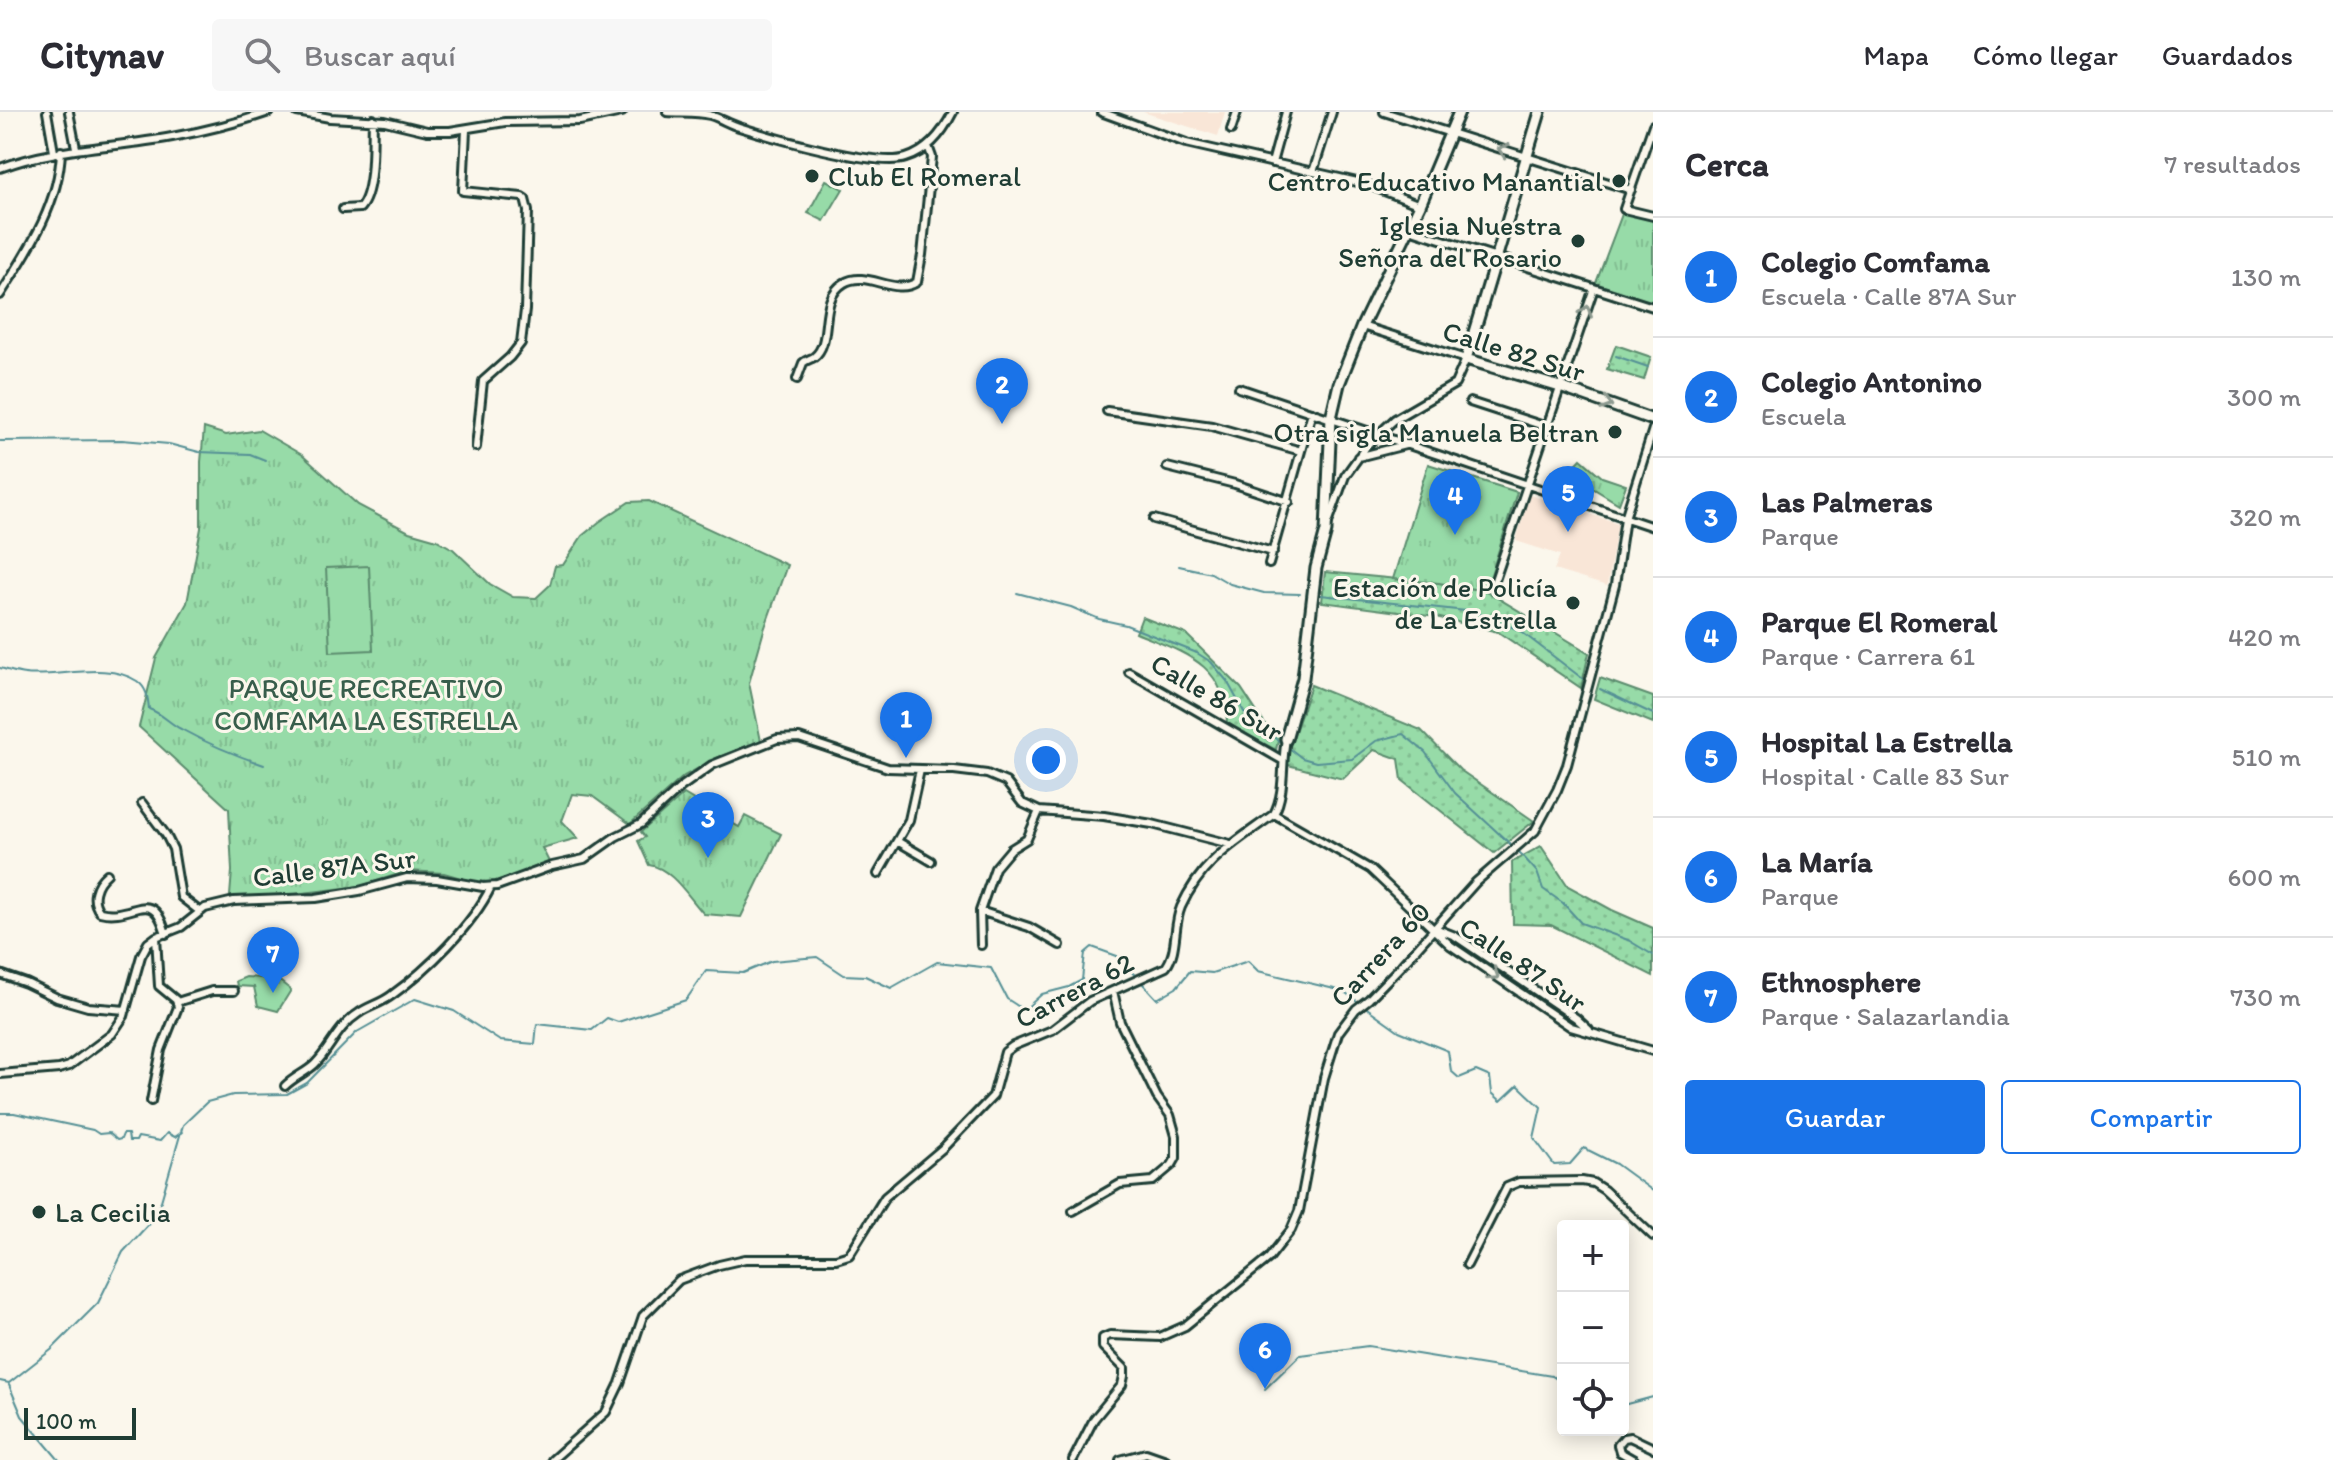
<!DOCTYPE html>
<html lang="es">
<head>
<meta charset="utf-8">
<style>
  :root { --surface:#fff; --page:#f7f7f7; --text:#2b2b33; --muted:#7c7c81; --line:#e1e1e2; --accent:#1a73e8 }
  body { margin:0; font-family:Itim,sans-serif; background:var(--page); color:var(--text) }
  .controls { position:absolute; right:24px; bottom:24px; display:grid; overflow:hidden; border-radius:8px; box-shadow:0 4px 20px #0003 }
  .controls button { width:72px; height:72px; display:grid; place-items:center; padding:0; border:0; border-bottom:2px solid var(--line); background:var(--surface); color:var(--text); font:40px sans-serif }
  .scale { position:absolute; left:24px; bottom:20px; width:112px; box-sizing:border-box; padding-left:8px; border:4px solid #1f3d34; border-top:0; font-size:22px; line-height:28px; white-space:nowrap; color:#1f3d34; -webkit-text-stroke:6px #fbf7ec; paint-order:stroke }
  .you { position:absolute; left:1046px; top:648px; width:28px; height:28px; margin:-20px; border:6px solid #fff; border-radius:50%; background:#1a73e8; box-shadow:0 0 0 12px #1a73e833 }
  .badge { display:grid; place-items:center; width:52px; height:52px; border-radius:50%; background:var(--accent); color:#fff; font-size:26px; font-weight:700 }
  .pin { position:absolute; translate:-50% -66px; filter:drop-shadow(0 2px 4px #0008) }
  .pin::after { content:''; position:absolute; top:42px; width:28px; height:24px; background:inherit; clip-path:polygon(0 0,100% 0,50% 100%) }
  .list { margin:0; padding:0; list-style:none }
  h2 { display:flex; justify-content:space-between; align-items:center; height:104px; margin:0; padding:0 32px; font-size:34px }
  h2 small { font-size:26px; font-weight:400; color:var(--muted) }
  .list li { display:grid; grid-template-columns:52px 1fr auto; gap:24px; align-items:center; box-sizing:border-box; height:120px; padding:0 32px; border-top:2px solid var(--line) }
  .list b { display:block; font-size:30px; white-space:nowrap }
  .list p { margin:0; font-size:26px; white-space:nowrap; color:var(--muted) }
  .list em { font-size:26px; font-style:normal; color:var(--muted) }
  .actions { display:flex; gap:16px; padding:24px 32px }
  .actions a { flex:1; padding:18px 0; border:2px solid var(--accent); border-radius:8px; text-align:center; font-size:28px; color:var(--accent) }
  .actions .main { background:var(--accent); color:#fff }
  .icon { flex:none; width:44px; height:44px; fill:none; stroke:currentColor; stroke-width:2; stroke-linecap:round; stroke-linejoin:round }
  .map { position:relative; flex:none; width:1653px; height:1348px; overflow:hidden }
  header { display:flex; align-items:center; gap:48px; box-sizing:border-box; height:112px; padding:0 40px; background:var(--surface); border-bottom:2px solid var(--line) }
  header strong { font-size:38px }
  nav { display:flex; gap:44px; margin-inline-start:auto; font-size:28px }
  .search { width:560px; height:72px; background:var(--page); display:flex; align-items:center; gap:20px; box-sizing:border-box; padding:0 28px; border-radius:8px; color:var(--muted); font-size:30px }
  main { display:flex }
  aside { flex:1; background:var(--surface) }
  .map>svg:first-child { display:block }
</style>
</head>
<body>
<header>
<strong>Citynav</strong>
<div class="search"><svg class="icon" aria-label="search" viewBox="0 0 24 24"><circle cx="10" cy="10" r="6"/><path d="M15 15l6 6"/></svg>Buscar aquí</div>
<nav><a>Mapa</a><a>Cómo llegar</a><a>Guardados</a></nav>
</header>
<main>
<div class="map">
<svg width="1653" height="1348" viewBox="0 0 1653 1348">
  <defs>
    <pattern id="grass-dots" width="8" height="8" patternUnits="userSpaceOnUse" patternTransform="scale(2)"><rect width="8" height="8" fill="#97dba8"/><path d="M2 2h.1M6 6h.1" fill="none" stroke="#82bd91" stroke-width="1.8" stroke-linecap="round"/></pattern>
    <pattern id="park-tufts" width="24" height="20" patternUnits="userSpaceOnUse" patternTransform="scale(2)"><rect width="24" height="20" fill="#97dba8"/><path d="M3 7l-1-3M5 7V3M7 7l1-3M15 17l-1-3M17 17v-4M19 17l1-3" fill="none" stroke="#82bd91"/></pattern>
  </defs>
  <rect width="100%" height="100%" fill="#fbf7ec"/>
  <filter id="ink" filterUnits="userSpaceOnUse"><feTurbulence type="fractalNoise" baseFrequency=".0125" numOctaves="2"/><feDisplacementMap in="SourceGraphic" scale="16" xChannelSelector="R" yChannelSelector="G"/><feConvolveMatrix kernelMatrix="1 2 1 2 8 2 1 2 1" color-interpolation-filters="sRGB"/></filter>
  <g filter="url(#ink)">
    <!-- built -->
    <path fill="#f9e6d7" d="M1143,0H1225L1218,24Z
      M1529,383L1618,411L1607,474L1554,458L1560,443L1516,429Z"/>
    <!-- grass -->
    <path fill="url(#grass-dots)" stroke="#5b8c6e" stroke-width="2" d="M1616,233L1651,245L1644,268L1607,257Z
      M1325,460L1439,471L1486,479L1589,541L1581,576L1498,520L1436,505L1322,490Z
      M1142,505L1186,522L1241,576L1266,614L1280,619L1276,638L1227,612C1226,551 1184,541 1136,521Z
      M1600,566L1653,585V611L1594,587Z
      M1311,573L1421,618L1460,658L1534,709L1494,741L1402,668L1399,647L1374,638L1343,667L1284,652Z
      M1541,734L1568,774L1612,798L1653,816V864L1551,813L1513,812L1512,750Z"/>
    <!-- park -->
    <path fill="url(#park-tufts)" stroke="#5b8c6e" stroke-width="2" d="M1624,97L1653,104V195L1594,176Z
      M204,316L226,323L259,318L302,343L358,393L409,420L437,428L453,437L490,472L513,485L536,486L550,473L555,454L563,453L582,424L599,410L629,390L649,389L787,453L764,518L749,571L761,629L719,645L684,664L630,712L592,684L572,682L562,709L578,726L542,736L550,752L485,773L444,761L408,759L361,774L278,784H230L232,759L229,697L139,615L156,546L187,491L201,416V350Z
      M1581,347L1602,365L1626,373L1619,392L1568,361Z
      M1428,352L1517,380L1486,479L1439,471L1393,467Z
      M684,682L739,715L745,704L781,722L741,805L704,802C689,786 672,756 649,753L638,729L645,725L641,720Z
      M246,865L277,867L291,878L278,899L258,894L254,875L237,874L236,869Z"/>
    <!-- pitch -->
    <path fill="#97dba8" stroke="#5b8c6e" stroke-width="2" d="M826,68L843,77L824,109L808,101Z
      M369,454L373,538L330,540L326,456Z"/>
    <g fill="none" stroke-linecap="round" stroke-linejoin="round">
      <!-- stream -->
      <path stroke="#549095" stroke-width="2" d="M1616,244L1648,255
        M0,329L122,328L169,332L199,340L250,342L265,348
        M1179,454L1211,461L1230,472L1264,481L1300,482
        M1017,481L1071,495L1099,507L1126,513L1197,541L1211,550L1227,569L1244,600L1254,611L1283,632
        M1321,483L1475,500L1519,518L1583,567
        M0,556C8,558 16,561 25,562C58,566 107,549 137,569C147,576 148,586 149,597C163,602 169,611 181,617C208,632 235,643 264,653
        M1600,577L1653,602
        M1289,636L1302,646L1316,650L1352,647L1376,629L1403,622L1425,640L1455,681L1521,742L1537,760L1543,777L1563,791L1581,811L1628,828L1653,843
        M0,1001H14L93,1018L99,1022L109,1021L117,1028L121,1027L123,1022H128L129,1029H136L138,1025L160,1029L167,1021L175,1025L182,1020
        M0,1269L9,1271L51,1238L98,1191L123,1140L157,1103L183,1013L207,990L233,983L287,982L307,971L357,920L415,887L454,899L500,929L535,932L537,912L592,918L607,906L618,910L686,888L706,859L743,861L772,849L817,845L844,863L865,864L891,876L937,850L991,856L1007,887L1024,898L1042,882L1069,875L1082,868L1085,841L1092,835L1117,844L1157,887L1176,876L1190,859L1212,861L1248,849L1258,859L1343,879L1399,919L1448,939L1451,959L1459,966L1476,959L1490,965L1492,981L1501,989L1518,973L1541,995L1534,1026L1554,1053L1570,1052L1584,1036L1616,1052L1653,1079
        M9,1273L22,1304L59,1348
        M1265,1277L1300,1243L1368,1234L1552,1264L1563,1271
        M1623,1293L1653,1285"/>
      <!-- street casing -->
      <g stroke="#1f3d34" stroke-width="12">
        <path id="street" d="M47,0L54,40
          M69,0L76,36
          M297,0L330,6L385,9L427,19H450L505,10L580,9L622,0
          M667,0C681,1 697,0 710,3C720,6 729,12 739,15C771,25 877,56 906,46C929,39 943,20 953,0
          M1101,0L1186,31L1366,72L1420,93
          M1384,0L1631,78
          M1653,13L1624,97L1653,104
          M466,18L463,79L522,85L525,87L528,99L525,198L521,231L510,245L483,269L476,335
          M1231,18L1237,0
          M1272,51L1286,0
          M0,56C56,35 114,36 172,25C204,19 237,11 269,0
          M1313,60L1332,0
          M343,97L360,96C375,79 372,30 373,7
          M1409,117L1653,195
          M0,183C28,139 59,93 61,39
          M797,267L803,251C806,248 811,247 814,245C834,230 817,187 844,171C867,157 894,185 917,170L922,143L932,45L928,34
          M1239,276L1653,415
          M1470,290L1547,315
          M1107,299L1212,314L1301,339
          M1358,345L1409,332
          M1167,355L1235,372L1289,390
          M1154,407L1273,440
          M1328,411L1345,364L1368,332L1395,307L1455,272L1466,247L1362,214
          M1269,452L1312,300
          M1493,474L1594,176
          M1129,560L1282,648
          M142,691L166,723L173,737L181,785L199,799
          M1274,702L1370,757L1450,833L1571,915L1653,939
          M897,729L931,749
          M107,762C95,772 90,788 100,800C134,809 152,772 166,822
          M878,762L909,708L920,658
          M980,799L1029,815L1060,833
          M1435,816L1455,824L1576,906L1589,918
          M981,833L980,799L995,756L1011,737L1027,727L1039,699
          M0,862L26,871L57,886L88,895L126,898
          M177,890L212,879H234
          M0,962L59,957L69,954L112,922L124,904L141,844L148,831L156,825L181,815L205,796L234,789L316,786L359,779L407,766L437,767L483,775L497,774L552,754L584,747L615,725L641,712L681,675L712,653L777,627L799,626L888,656L954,658L987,662L1006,670L1022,691L1039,699L1104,704L1152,712L1230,732
          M285,974C294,965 307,960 315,952C331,936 337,915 359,901C369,894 382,891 392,883C427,858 472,814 491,775
          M151,989L161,938L178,895L176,888L159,874L156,825
          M1073,1099L1120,1072L1153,1069L1172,1053L1176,1046V1024L1170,1003L1157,985L1120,910L1113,879
          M1467,1153L1507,1075L1519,1070L1582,1069L1593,1071L1604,1078L1653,1124
          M552,1348L606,1300L620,1271L643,1204L679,1168L719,1153L745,1147H836L849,1143L885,1085L943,1036L993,984L1005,940L1013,934L1052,918L1090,889L1166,855C1178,839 1173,814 1181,795C1203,747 1235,731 1274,702C1286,680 1281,651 1286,627
          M1073,1348L1094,1307L1122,1273L1124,1264V1256L1103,1235V1226L1110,1223L1160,1225L1185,1214L1269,1146L1291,1118L1299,1099L1324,966L1338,921L1356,897L1369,887L1400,855L1476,770L1535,719L1557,678L1567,653L1615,473L1625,406L1653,317
          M1120,1348L1146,1341L1166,1348
          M1634,1348L1620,1340L1618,1333L1624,1326L1630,1325L1653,1336"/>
      </g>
      <!-- secondary casing -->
      <g stroke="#1f3d34" stroke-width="15">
        <path id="secondary" d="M1540,0L1466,247L1560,275L1653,308
          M1286,627L1303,566L1316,456L1326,419L1331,306L1339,272L1362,214L1420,93L1459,0"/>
      </g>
      <!-- street -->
      <use href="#street" stroke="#fbf7ec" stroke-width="6"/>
      <!-- secondary -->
      <use href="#secondary" stroke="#fbf7ec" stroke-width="9"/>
    </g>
    <!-- one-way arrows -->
    <defs><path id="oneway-chevron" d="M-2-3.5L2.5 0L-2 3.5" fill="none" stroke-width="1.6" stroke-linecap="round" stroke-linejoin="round" transform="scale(2)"/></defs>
    <g stroke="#8d9a90">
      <use href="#oneway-chevron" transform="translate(1503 38) rotate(-162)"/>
      <use href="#oneway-chevron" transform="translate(1586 199) rotate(-71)"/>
      <use href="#oneway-chevron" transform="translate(1607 292) rotate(19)"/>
      <use href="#oneway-chevron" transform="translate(1494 863) rotate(34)"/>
    </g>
  </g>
  <!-- markers -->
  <g fill="#1f3d34" stroke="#fbf7ec" stroke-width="3">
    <circle cx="812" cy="64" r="8"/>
    <circle cx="1619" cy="69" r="8"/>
    <circle cx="1578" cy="129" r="8"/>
    <circle cx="1615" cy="320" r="8"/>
    <circle cx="1573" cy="491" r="8"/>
    <circle cx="39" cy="1100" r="8"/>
  </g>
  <g text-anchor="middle" stroke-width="6" stroke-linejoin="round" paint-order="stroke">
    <!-- poi labels -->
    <g font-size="28" fill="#1f3d34" stroke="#fbf7ec" text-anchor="end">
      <text x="828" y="74" text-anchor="start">Club El Romeral</text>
      <text x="1603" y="79">Centro Educativo Manantial</text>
      <text x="1562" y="123">Iglesia Nuestra<tspan x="1562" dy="32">Señora del Rosario</tspan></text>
      <text x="1599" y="330">Otra sigla Manuela Beltran</text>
      <text x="1557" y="485">Estación de Policía<tspan x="1557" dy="32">de La Estrella</tspan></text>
      <text x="55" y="1110" text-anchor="start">La Cecilia</text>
    </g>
    <!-- street labels -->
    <g font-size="28" fill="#1f3d34" stroke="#fbf7ec">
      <text transform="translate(1514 239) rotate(17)" y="10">Calle 82 Sur</text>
      <text transform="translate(1217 585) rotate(30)" y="10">Calle 86 Sur</text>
      <text transform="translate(334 755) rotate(-7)" y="10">Calle 87A Sur</text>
      <text transform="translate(1380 842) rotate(-47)" y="10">Carrera 60</text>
      <text transform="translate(1523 852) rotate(34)" y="10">Calle 87 Sur</text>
      <text transform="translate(1074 878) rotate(-28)" y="10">Carrera 62</text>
    </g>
    <!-- park labels -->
    <g font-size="28" fill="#375d4b" stroke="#fbf7ec">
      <text x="366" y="586">PARQUE RECREATIVO<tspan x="366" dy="32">COMFAMA LA ESTRELLA</tspan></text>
    </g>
  </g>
</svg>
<div class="controls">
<button>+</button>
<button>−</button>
<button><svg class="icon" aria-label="locate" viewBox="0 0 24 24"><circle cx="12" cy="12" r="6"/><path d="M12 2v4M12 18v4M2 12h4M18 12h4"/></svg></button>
</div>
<div class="scale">100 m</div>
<div class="you"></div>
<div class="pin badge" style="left:906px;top:646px">1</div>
<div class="pin badge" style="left:1002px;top:312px">2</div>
<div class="pin badge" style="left:708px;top:746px">3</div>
<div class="pin badge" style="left:1455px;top:423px">4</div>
<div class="pin badge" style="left:1568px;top:420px">5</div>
<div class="pin badge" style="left:1265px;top:1277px">6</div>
<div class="pin badge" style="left:273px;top:881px">7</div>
</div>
<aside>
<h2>Cerca<small>7 resultados</small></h2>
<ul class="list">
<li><span class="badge">1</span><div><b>Colegio Comfama</b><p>Escuela · Calle 87A Sur</p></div><em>130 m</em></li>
<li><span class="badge">2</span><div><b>Colegio Antonino</b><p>Escuela</p></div><em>300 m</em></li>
<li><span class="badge">3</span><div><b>Las Palmeras</b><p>Parque</p></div><em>320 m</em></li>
<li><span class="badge">4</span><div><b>Parque El Romeral</b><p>Parque · Carrera 61</p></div><em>420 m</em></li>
<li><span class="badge">5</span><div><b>Hospital La Estrella</b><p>Hospital · Calle 83 Sur</p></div><em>510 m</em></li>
<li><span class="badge">6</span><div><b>La María</b><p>Parque</p></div><em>600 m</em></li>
<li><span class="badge">7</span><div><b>Ethnosphere</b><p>Parque · Salazarlandia</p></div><em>730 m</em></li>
</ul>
<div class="actions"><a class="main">Guardar</a><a>Compartir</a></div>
</aside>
</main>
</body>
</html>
